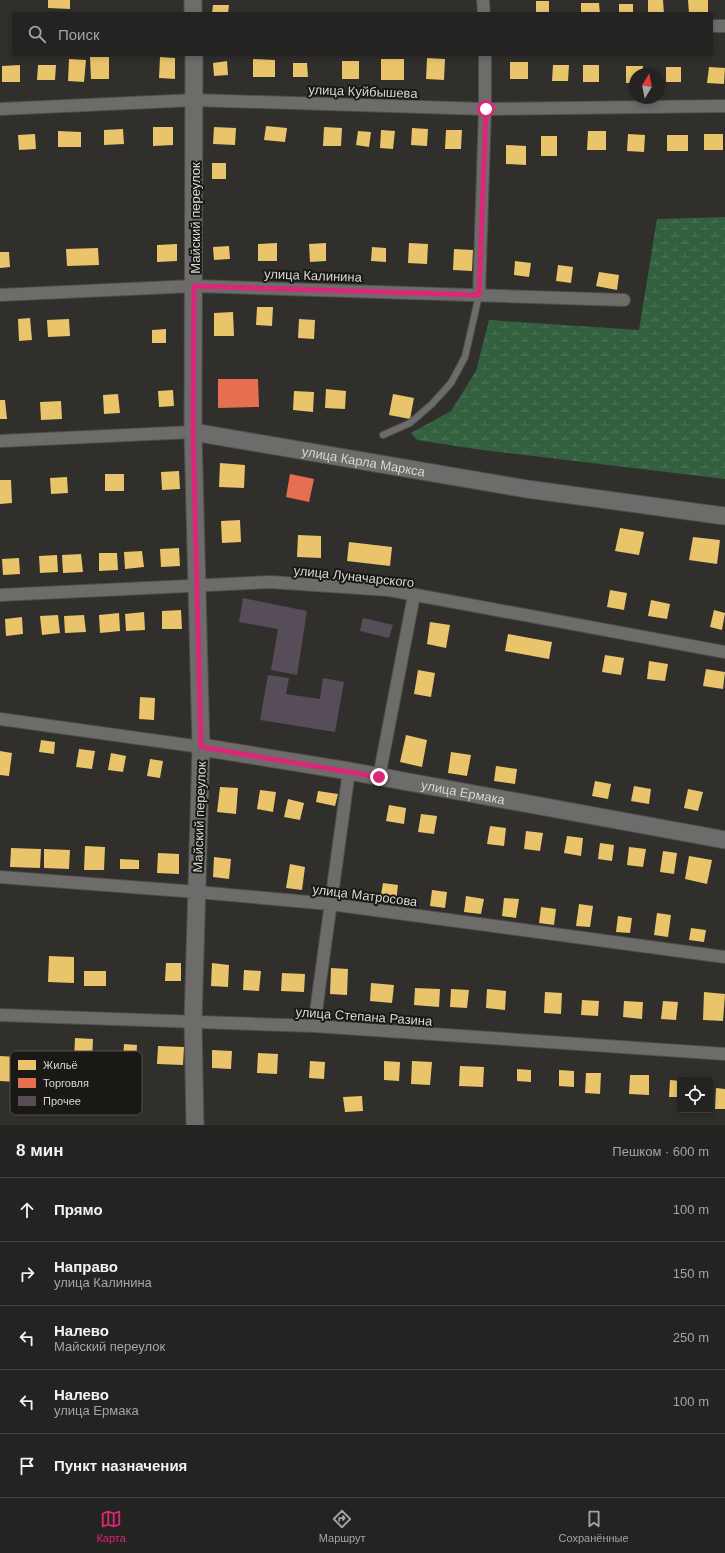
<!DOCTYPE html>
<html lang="ru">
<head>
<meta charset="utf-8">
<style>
  :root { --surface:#242321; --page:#2c2b2a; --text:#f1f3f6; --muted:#a3a4a5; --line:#41403f; --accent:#db2777 }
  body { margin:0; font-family:Arial,sans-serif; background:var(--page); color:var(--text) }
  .controls { position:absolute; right:12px; bottom:12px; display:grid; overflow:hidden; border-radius:4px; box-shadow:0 2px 6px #0003 }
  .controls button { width:36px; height:36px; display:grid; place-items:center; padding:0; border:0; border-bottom:1px solid var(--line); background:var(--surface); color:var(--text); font:20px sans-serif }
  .compass { position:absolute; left:629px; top:68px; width:36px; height:36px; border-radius:50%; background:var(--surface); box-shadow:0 2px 6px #0003; rotate:10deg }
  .stop { position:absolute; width:12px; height:12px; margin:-9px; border:3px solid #db2777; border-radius:50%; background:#fff }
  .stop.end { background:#db2777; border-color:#fff; box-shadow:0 1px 4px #0008 }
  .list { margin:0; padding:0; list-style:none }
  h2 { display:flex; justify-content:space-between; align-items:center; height:52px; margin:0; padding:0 16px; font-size:17px }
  h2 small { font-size:13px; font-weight:400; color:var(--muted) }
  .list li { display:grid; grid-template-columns:26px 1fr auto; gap:12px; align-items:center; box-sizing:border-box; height:64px; padding:0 16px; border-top:1px solid var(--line) }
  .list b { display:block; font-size:15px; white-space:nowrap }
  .list p { margin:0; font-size:13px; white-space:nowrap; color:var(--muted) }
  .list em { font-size:13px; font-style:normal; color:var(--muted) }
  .icon { flex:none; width:22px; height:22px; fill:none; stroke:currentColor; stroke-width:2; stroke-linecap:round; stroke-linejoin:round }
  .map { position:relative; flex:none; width:725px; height:1125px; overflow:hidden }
  .search { position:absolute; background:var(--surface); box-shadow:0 2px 6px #0003; left:12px; right:12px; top:12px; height:44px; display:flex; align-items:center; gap:10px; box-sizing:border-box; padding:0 14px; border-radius:4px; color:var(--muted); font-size:15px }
  .sheet { height:372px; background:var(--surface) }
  nav { display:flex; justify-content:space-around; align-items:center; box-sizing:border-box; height:56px; border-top:1px solid var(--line); background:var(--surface); font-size:11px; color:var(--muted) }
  nav a { display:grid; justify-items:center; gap:2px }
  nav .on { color:var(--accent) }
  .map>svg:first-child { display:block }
</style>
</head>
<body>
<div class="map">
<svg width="725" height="1125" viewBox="0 0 725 1125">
  <defs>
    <pattern id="wetland-marsh" width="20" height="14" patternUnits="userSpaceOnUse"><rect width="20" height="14" fill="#33603f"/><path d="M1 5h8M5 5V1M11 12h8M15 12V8" fill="none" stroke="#50765a"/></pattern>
  </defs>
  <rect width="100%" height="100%" fill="#302f2c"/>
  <!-- wetland -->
  <path fill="url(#wetland-marsh)" d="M725,217V479L475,449L417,440L411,433L451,411L476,371L489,320L639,330L657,219Z"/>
  <!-- homes -->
  <path fill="#e9c46a" d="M48,0H70V9L48,8Z
    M648,0H663L664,14H648Z
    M688,0H708V14H689Z
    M536,1H549V14H536Z
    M581,3H599L600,14H581Z
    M619,4H633V14H619Z
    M213,5H229L228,14H212Z
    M90,57H109V79H91Z
    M160,57L175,58V79L159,78Z
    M427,58L445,59L444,80L426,79Z
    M69,59L86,60L84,82L68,81Z
    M253,59L275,60V77H253Z
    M381,59H404V80H381Z
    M227,61L228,75L214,76L213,63Z
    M342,61H359V79H342Z
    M510,62H528V79H510Z
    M293,63H307L308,77H293Z
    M20,65V82H2V66Z
    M38,65H56L55,80H37Z
    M553,65H569L568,81H552Z
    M583,65H599V82H583Z
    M626,66H643L642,74H635V83H626Z
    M666,67H681V82H666Z
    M709,67L725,68L724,84L707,83Z
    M266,126L287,128L285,142L264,140Z
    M153,127H173V145L153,146Z
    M214,127L236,128L235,145L213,144Z
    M324,127L342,128L341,146H323Z
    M412,128L428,129L427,146L411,145Z
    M123,129L124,144L104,145V130Z
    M381,130L395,131L393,149L380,148Z
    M446,130H462L461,149H445Z
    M58,131L81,132V147H58Z
    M358,131L371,132L369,147L356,145Z
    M588,131H606V150H587Z
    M35,134L36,149L19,150L18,135Z
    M628,134L645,135L644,152L627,151Z
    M704,134H723V150H704Z
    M667,135H688V151H667Z
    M541,136H557V156H541Z
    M506,145L526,146V165L506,164Z
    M212,163H226V179H212Z
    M277,243V261H258V244Z
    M326,243V261L310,262L309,244Z
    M409,243L428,244L427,264L408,263Z
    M177,244V261L157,262V245Z
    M229,246L230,259L214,260L213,247Z
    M372,247L386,248V262L371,261Z
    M98,248L99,265L67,266L66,249Z
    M454,249L473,250L472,271L453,270Z
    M0,252H9L10,267L0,268Z
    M515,261L531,263L529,277L514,275Z
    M558,265L573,267L571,283L556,281Z
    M599,272L619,275L617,290L596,286Z
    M257,307H273L272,326L256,325Z
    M233,312L234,336H214V313Z
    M30,318L32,340L19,341L18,319Z
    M69,319L70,336L48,337L47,320Z
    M299,319L315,320L314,339L298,338Z
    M166,329V343H152V330Z
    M326,389L346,391L345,409L325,408Z
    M173,390L174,406L159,407L158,391Z
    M294,391L314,392L313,412L293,410Z
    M118,394L120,413L104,414L103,395Z
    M393,394L414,398L410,419L389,415Z
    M0,400H5L7,419H0Z
    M61,401L62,419L41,420L40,402Z
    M220,463L245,465L244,488L219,487Z
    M179,471L180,489L162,490L161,472Z
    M105,474H124V491H105Z
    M67,477L68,493L51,494L50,478Z
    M0,480H11L12,503L0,504Z
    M240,520L241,542L222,543L221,521Z
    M620,528L644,532L639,555L615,551Z
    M298,535L321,536V558L297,557Z
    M693,537L720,540L717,564L689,560Z
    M349,542L392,547L390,566L347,561Z
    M179,548L180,566L161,567L160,549Z
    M142,551L144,567L125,569L124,552Z
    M99,553H117L118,570L99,571Z
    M81,554L83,572L63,573L62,555Z
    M57,555L58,572L40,573L39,556Z
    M19,558L20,574L3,575L2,559Z
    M610,590L627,593L624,610L607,607Z
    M651,600L670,604L667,619L648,616Z
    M181,610L182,629H162V611Z
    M714,610L725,613L722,630L710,627Z
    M144,612L145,630L126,631L125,614Z
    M119,613L120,631L100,633L99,615Z
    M58,615L60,633L42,635L40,616Z
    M84,615L86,632L65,633L64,616Z
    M22,617L23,634L6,636L5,619Z
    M430,622L450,625L446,648L427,644Z
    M508,634L552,642L549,659L505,651Z
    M605,655L624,658L621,675L602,672Z
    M649,661L668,664L665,681L647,679Z
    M706,669L725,672L723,689L703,686Z
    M418,670L435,673L431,697L414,694Z
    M140,697L155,698L154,720L139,719Z
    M406,735L427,740L422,767L400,762Z
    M41,740L55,742L54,754L39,752Z
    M79,749L95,751L92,769L76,767Z
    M0,751L12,753L9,776L0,775Z
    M451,752L471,755L467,776L448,773Z
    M111,753L126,756L123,772L108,770Z
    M150,759L163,761L160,778L147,776Z
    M496,766L517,769L515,784L494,781Z
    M595,781L611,784L608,799L592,796Z
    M634,786L651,789L649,804L631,801Z
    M220,787L238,788L236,814L217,812Z
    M688,789L703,792L698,811L684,808Z
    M260,790L276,792L273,812L257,809Z
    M318,791L338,794L335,806L316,802Z
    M288,799L304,803L300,820L284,817Z
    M389,805L406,808L404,824L386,821Z
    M421,814L437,816L434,834L418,832Z
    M490,826L506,828L504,846L487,844Z
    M526,831L543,833L540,851L524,849Z
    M567,836L583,838L581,856L564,853Z
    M600,843L614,845L612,861L598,859Z
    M85,846L105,847L104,870H84Z
    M629,847L646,849L643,867L627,865Z
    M11,848L41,849L40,868L10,867Z
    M44,849L70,850L69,869L44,868Z
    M663,851L677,853L674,874L660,872Z
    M158,853L179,854V874L157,873Z
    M689,856L712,860L707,884L685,879Z
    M214,857L231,859L229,879L213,877Z
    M120,859L139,860V869H120Z
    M290,864L305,867L302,890L286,888Z
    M383,883L398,885L396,902L380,900Z
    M432,890L447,892L445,908L430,906Z
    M466,896L484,899L481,914L464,912Z
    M504,898L519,899L516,918L502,916Z
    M579,904L593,906L590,927L576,926Z
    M541,907L556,909L554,925L539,923Z
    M657,913L671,915L668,937L654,935Z
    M618,916L632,918L630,933L616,932Z
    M691,928L706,930L704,942L689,940Z
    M49,956L74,957V983L48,982Z
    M166,963H181V981H165Z
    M212,963L229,965L228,987L211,986Z
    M331,968L348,969L347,995L330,994Z
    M244,970L261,971L259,991L243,990Z
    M84,971H106V986H84Z
    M282,973L305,974L304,992L281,991Z
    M371,983L394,985L392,1003L370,1001Z
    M415,988L440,989L439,1007L414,1005Z
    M451,989L469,990L467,1008L450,1007Z
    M487,989L506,991L505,1010L486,1008Z
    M545,992L562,993L561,1014L544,1013Z
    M704,992L725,994L723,1021L703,1020Z
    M582,1000L599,1001L598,1016L581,1015Z
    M624,1001L643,1002L642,1019L623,1017Z
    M663,1001L678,1002L676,1020L661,1019Z
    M75,1038L93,1039L92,1062L74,1061Z
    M124,1044L137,1045L136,1061L123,1060Z
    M158,1046L184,1047L183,1065L157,1064Z
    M212,1050L232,1051L231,1069L212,1068Z
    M258,1053L278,1054L277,1074L257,1073Z
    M0,1056L16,1057L15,1082L0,1081Z
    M310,1061L325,1062L324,1079L309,1078Z
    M384,1061L400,1062L399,1081L384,1080Z
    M412,1061L432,1062L430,1085L411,1084Z
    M460,1066L484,1067L483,1087L459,1086Z
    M517,1069L531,1070V1082L517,1081Z
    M559,1070L574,1071V1087L559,1086Z
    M586,1073H601L600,1094L585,1093Z
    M630,1075H649V1095L629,1094Z
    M670,1080L680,1081V1097H669Z
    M716,1088L725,1089V1109H715Z
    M362,1096L363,1111L345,1112L343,1097Z"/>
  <!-- shops -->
  <path fill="#e76f51" d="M218,379H258L259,407L218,408Z
    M290,474L314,479L309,502L286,497Z"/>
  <!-- building -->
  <path fill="#564d59" d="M243,598L307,611L297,675L271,670L278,629L239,622Z
    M363,618L393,625L389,638L360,631Z
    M268,675L289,678L286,694L320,699L323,678L344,682L335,732L260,720Z"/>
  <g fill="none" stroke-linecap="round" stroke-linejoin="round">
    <!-- lane casing -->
    <g stroke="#4e4d4a" stroke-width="8">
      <path id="lane" d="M383,435L410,423L432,404L451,383L465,357L479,295"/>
    </g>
    <!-- street casing -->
    <g stroke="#4e4d4a" stroke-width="14">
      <path id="street" d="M483,0L484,14
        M711,26H725
        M0,109L195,100L485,109L725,106
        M0,295L194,286L624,300
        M479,295L485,109V54
        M0,441L193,432
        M0,595L270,582L389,590L725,652
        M0,719L201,747
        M379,777L414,595
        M0,877L197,892L330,904L725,957
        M0,1015L314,1026L725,1054
        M314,1026L349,771"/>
    </g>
    <!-- secondary casing -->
    <g stroke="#4e4d4a" stroke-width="19">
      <g id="secondary">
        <path d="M193,0V14"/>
        <path d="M194,54L193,432L201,747L193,1022L195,1125"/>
        <path id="s1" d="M193,432L527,489L725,516"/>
        <path id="s2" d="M201,747L349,771L725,840"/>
      </g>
    </g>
    <!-- lane -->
    <use href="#lane" stroke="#6d6c6a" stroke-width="6"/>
    <!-- street -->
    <use href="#street" stroke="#6d6c6a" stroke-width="12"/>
    <!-- secondary -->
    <use href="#secondary" stroke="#6d6c6a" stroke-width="17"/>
  </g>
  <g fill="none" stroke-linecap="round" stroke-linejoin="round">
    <!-- route -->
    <path stroke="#db2777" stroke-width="5" d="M379,777L201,747L193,432L194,286L479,295L486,109"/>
  </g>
  <g text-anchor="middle" stroke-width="4" stroke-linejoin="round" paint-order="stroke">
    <!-- street labels -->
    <g font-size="13" fill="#d8d7d3" stroke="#191815">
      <text transform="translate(363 91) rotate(2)" y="5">улица Куйбышева</text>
      <text transform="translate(195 218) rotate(-90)" y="5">Майский переулок</text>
      <text transform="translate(313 275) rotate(2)" y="5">улица Калинина</text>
      <text dy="5" stroke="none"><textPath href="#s1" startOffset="173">улица Карла Маркса</textPath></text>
      <text transform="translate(354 576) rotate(6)" y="5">улица Луначарского</text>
      <text dy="5" stroke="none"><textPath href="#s2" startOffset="266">улица Ермака</textPath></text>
      <text transform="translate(199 817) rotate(-88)" y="5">Майский переулок</text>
      <text transform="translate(365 895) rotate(7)" y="5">улица Матросова</text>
      <text transform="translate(364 1016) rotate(4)" y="5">улица Степана Разина</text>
    </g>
  </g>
  <!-- legend -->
  <rect x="10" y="1051" width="132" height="64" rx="6" fill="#191815" stroke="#52514e" stroke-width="1"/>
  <rect x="18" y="1060" width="18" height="10" fill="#e9c46a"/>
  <rect x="18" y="1078" width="18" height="10" fill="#e76f51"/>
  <rect x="18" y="1096" width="18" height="10" fill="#564d59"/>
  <g font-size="11" fill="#d8d7d3">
    <text x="43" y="1069">Жильё</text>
    <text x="43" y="1087">Торговля</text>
    <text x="43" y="1105">Прочее</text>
  </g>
</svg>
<div class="controls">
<button><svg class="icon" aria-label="locate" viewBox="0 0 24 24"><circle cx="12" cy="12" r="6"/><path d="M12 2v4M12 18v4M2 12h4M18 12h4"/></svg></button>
</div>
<svg class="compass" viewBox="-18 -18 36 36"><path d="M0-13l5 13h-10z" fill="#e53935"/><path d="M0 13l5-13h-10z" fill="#a3a4a5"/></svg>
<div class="stop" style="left:486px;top:109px"></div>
<div class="stop end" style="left:379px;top:777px"></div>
<div class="search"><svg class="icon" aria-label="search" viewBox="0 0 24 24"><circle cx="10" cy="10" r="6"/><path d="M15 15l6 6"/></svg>Поиск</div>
</div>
<section class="sheet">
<h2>8 мин<small>Пешком · 600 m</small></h2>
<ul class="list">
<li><svg class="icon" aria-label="ahead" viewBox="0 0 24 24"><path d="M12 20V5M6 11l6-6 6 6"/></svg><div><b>Прямо</b></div><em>100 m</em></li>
<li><svg class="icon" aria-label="right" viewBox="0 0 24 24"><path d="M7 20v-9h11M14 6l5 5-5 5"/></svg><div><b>Направо</b><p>улица Калинина</p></div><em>150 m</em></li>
<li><svg class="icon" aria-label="left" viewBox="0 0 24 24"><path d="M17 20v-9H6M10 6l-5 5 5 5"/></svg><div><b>Налево</b><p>Майский переулок</p></div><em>250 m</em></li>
<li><svg class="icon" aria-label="left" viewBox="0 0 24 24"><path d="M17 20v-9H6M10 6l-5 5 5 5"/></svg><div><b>Налево</b><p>улица Ермака</p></div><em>100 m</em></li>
<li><svg class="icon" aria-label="arrive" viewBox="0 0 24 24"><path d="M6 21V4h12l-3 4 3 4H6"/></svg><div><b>Пункт назначения</b></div></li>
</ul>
</section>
<nav>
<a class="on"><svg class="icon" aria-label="map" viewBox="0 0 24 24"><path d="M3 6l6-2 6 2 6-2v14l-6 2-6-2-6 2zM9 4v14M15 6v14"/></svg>Карта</a>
<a><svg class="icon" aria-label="directions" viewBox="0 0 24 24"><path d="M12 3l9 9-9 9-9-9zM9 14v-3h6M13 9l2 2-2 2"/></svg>Маршрут</a>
<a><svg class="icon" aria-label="saved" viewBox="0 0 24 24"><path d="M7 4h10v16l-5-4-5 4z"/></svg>Сохранённые</a>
</nav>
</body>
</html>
